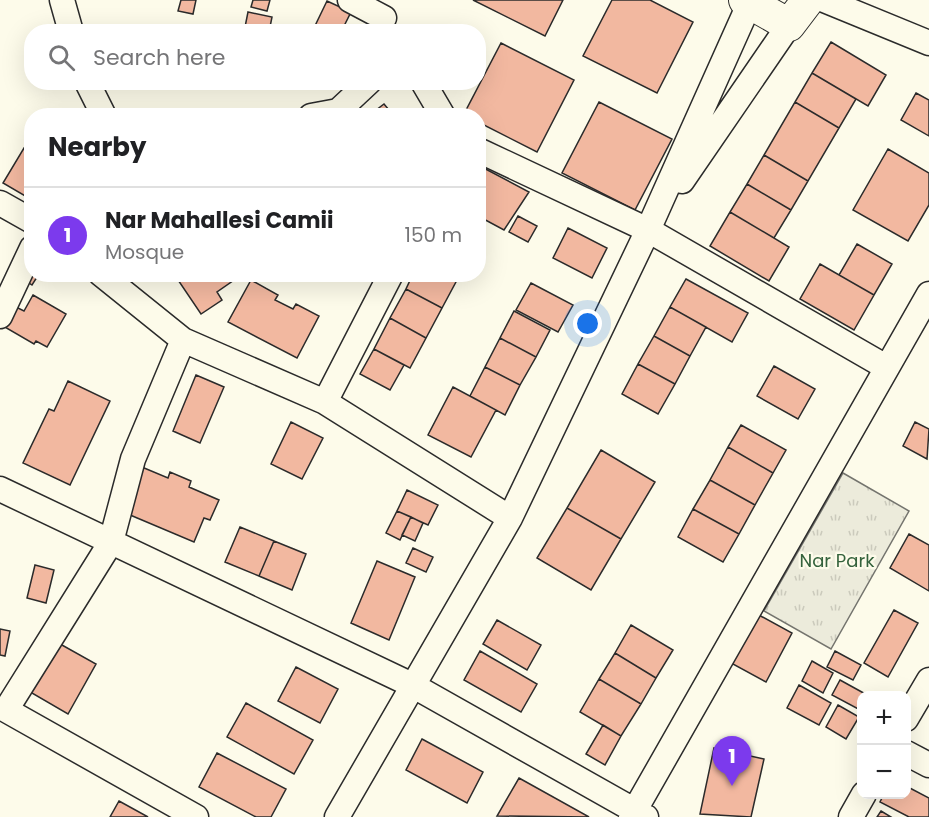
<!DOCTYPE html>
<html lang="en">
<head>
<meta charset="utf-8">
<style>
  :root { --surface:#fff; --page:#f2f2f2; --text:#202124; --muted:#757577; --line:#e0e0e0; --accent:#7c3aed }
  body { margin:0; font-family:Poppins,sans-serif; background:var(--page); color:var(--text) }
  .controls { position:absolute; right:18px; bottom:18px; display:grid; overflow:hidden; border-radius:12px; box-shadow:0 6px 24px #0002 }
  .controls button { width:54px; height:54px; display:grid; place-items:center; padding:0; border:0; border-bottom:2px solid var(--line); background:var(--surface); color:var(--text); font:30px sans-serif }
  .you { position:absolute; left:588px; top:324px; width:21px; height:21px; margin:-15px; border:4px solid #fff; border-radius:50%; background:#1a73e8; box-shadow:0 0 0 9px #1a73e833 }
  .badge { display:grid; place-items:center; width:39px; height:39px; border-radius:50%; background:var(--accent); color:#fff; font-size:20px; font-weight:700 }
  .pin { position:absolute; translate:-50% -50px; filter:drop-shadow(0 2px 3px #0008) }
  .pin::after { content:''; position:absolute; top:32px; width:21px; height:18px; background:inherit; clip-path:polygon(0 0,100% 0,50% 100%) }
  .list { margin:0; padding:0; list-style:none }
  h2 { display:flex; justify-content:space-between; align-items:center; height:78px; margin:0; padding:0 24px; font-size:26px }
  h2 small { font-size:20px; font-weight:400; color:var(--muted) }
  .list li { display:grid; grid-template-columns:39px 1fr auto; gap:18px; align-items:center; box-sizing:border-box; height:96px; padding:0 24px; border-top:2px solid var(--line) }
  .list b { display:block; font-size:22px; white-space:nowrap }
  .list p { margin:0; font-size:20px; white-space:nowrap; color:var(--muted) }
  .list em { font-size:20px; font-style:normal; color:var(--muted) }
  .icon { flex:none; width:33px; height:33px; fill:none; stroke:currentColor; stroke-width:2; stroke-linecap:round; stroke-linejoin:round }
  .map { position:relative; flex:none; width:929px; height:817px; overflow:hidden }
  .search { position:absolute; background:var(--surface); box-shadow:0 6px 24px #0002; left:24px; top:24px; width:462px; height:66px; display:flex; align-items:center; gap:15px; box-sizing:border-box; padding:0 21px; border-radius:24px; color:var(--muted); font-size:22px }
  .panel { position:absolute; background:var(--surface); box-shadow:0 6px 24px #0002; left:24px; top:108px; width:462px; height:174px; border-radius:24px }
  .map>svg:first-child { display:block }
</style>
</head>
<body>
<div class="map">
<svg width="929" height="817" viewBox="0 0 929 817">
  <defs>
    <pattern id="park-tufts" width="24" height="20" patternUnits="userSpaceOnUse" patternTransform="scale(1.5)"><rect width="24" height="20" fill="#ecebdb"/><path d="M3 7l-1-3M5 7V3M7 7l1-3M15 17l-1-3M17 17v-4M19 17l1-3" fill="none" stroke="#cbcabc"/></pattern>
  </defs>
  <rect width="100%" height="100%" fill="#fdfbea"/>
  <!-- park -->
  <path fill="url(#park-tufts)" stroke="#74746e" stroke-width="1.5" d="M843,473L909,511L831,649L764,611Z"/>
  <!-- building -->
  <path fill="#f2b8a0" stroke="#2b2b2b" stroke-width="1.5" d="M181,0H196L193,14L178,11Z
    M253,0H270L267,11L251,7Z
    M473,0H563L545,36Z
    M612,0H650L693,22L657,93L583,56Z
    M327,1L351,12L341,32H312Z
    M248,12L272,17L269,32H244Z
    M831,42L886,75L868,106L812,73Z
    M501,43L574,80L537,152L478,122V116L464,114Z
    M812,73L856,99L839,128L795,102Z
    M916,93L929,100V136L901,120Z
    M599,102L672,139L635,210L562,173Z
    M795,102L839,128L808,181L764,155Z
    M384,104L394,116H372L371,114Z
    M24,148L32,152V200L3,183Z
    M888,149L929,173V205L908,241L853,210Z
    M764,155L808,181L791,210L747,184Z
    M478,165L529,192L504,230L478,216Z
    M747,184L791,210L774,238L730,212Z
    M730,212L789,247L769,281L710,246Z
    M518,216L537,226L528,242L509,232Z
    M568,228L607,248L592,278L553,258Z
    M857,244L892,264L874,295L839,275Z
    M820,264L874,295L854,330L800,299Z
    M32,274H39L32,285L17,275Z
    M174,274H235L237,278L217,292L222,300L201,314Z
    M413,274H448L457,280L442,308L406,289Z
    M686,279L748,313L732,342L670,307Z
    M251,280L278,295L275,300L293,309L296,304L319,316L297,358L228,322Z
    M531,283L573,305L558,332L516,310Z
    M406,289L442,308L426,338L390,318Z
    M33,295L66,314L47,347L36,341L34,344L3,326L14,306L24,311Z
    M670,307L706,327L690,356L654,336Z
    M514,311L550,330L536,357L500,338Z
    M390,318L426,338L410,368L374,349Z
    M654,336L690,356L675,384L638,364Z
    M500,338L536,357L520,385L485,367Z
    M374,349L404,365L390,390L360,374Z
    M638,364L675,384L658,414L622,394Z
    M774,366L815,389L798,419L757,396Z
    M485,367L520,385L505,415L470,396Z
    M196,375L224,387L200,443L173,431Z
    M68,381L110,401L70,485L23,463L49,409L54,411Z
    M453,387L496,410L471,457L428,435Z
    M291,422L323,438L302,479L271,464Z
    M915,422L929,429L927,459L903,446Z
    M741,425L786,450L773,473L728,447Z
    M728,447L773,473L755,505L710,480Z
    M601,450L655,482L621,539L567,508Z
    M137,465L168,478L170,472L191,481L189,487L219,500L210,520L204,518L194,542L123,512Z
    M710,480L755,505L739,534L693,509Z
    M407,490L438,505L428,525L397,511Z
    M567,508L621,539L591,590L537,558Z
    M693,509L739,534L723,562L678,537Z
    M397,511L411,517L400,540L386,533Z
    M411,517L423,523L415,541L402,535Z
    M240,527L274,541L259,576L225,562Z
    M909,534L929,545V591L890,568Z
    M274,541L306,554L292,590L259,576Z
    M413,548L433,557L426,572L406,563Z
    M377,561L415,577L389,640L351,623Z
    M35,565L54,570L46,603L27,598Z
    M894,610L918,623L888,677L864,663Z
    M757,614L792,633L766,682L731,663Z
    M497,620L541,645L527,670L483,644Z
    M631,625L673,650L656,678L615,653Z
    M0,629L10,631L5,656L0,655Z
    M53,640L96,664L68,714L25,689Z
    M480,651L537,684L521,712L464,680Z
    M835,651L861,665L853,680L827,667Z
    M615,653L656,678L641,704L599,679Z
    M812,661L833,673L823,693L802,681Z
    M296,667L338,689L320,723L278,701Z
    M599,679L641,704L621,736L580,712Z
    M840,680L869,696H862V711L832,695Z
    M799,685L831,703L819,725L787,708Z
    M246,703L313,740L294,774L227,737Z
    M838,705L859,717L846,739L826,727Z
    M603,725L621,736L605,765L586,754Z
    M422,739L483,772L467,803L406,770Z
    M714,748L764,759L751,817L700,814Z
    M217,753L286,789L271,817H256L199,787Z
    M519,778L589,817L497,816Z
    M906,786L929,798V817H909L880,802L884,794H906Z
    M119,801L148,817H110Z
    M881,811L891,817H877Z"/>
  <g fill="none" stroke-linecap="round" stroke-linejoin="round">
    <!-- minor casing -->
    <g stroke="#2b2b2b" stroke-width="27">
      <path id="minor" d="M62,0L71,32
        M350,0L384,18
        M824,0L929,43
        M87,82L104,116
        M423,82L443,116
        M311,116L338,111L369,82
        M478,150L648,230L886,367
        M682,181L789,25
        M0,203L32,221
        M101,274L183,340L325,402
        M391,274L325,402L510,518
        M0,316L32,248
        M183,340L133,459L111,542L6,710L196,817
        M0,489L412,685L646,817
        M906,719L929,680
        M906,753L929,765
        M337,817L510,518L648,230L751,0
        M631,817L929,294
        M851,817L864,794"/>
    </g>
    <!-- major casing -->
    <g stroke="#2b2b2b" stroke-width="34">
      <path id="major" d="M745,0L789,25L808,0"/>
    </g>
    <!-- minor -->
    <use href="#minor" stroke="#fdfbea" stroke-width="24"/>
    <!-- major -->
    <use href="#major" stroke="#fdfbea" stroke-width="32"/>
  </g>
  <g text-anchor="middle" stroke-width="4.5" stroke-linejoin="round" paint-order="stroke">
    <!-- park labels -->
    <g font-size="18" fill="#34623c" stroke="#fdfbea">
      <text x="837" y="567">Nar Park</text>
    </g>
  </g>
</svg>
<div class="controls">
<button>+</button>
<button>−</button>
</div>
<div class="you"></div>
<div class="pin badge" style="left:732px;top:786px">1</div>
<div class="search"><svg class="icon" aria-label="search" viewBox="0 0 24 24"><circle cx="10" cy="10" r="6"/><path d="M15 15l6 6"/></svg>Search here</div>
<section class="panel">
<h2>Nearby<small></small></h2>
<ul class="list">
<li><span class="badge">1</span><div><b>Nar Mahallesi Camii</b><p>Mosque</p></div><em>150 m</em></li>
</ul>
</section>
</div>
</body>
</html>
